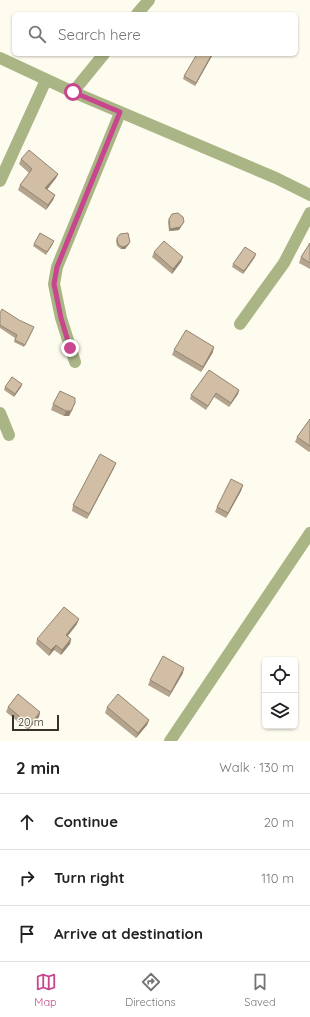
<!DOCTYPE html>
<html lang="en">
<head>
<meta charset="utf-8">
<style>
  :root { --surface:#fff; --page:#f2f2f2; --text:#222; --muted:#767676; --line:#e0e0e0; --accent:#c7468e }
  body { margin:0; font-family:Quicksand,sans-serif; background:var(--page); color:var(--text) }
  .controls { position:absolute; right:12px; bottom:12px; display:grid; overflow:hidden; border-radius:6px; box-shadow:0 1px 3px #0004 }
  .controls button { width:36px; height:36px; display:grid; place-items:center; padding:0; border:0; border-bottom:1px solid var(--line); background:var(--surface); color:var(--text); font:20px sans-serif }
  .scale { position:absolute; left:12px; bottom:10px; width:47px; box-sizing:border-box; padding-left:4px; border:2px solid #363327; border-top:0; font-size:11px; line-height:14px; white-space:nowrap; color:#363327; -webkit-text-stroke:3px #fefbef; paint-order:stroke }
  .stop { position:absolute; width:12px; height:12px; margin:-9px; border:3px solid #c7468e; border-radius:50%; background:#fff }
  .stop.end { background:#c7468e; border-color:#fff; box-shadow:0 1px 4px #0008 }
  .list { margin:0; padding:0; list-style:none }
  h2 { display:flex; justify-content:space-between; align-items:center; height:52px; margin:0; padding:0 16px; font-size:17px }
  h2 small { font-size:13px; font-weight:400; color:var(--muted) }
  .list li { display:grid; grid-template-columns:26px 1fr auto; gap:12px; align-items:center; box-sizing:border-box; height:56px; padding:0 16px; border-top:1px solid var(--line) }
  .list b { display:block; font-size:15px; white-space:nowrap }
  .list em { font-size:13px; font-style:normal; color:var(--muted) }
  .icon { flex:none; width:22px; height:22px; fill:none; stroke:currentColor; stroke-width:2; stroke-linecap:round; stroke-linejoin:round }
  .map { position:relative; flex:none; width:310px; height:741px; overflow:hidden }
  .search { position:absolute; background:var(--surface); box-shadow:0 1px 3px #0004; left:12px; right:12px; top:12px; height:44px; display:flex; align-items:center; gap:10px; box-sizing:border-box; padding:0 14px; border-radius:6px; color:var(--muted); font-size:15px }
  .sheet { height:220px; background:var(--surface) }
  nav { display:flex; justify-content:space-around; align-items:center; box-sizing:border-box; height:56px; border-top:1px solid var(--line); background:var(--surface); font-size:11px; color:var(--muted) }
  nav a { display:grid; justify-items:center; gap:2px }
  nav .on { color:var(--accent) }
  .map>svg:first-child { display:block }
</style>
</head>
<body>
<div class="map">
<svg width="310" height="741" viewBox="0 0 310 741">
  <rect width="100%" height="100%" fill="#fefbef"/>
  <g fill="none" stroke-linecap="round" stroke-linejoin="round">
    <!-- street -->
    <path stroke="#aab585" stroke-width="12" d="M137,14L149,0
      M0,58L73,92L276,178L310,195
      M73,92L104,54
      M0,181L46,80
      M240,324L284,263L310,213
      M75,362L61,318L54,284L57,267L120,113
      M0,413L9,435
      M170,741L310,533"/>
  </g>
  <!-- wall -->
  <path fill="#b4a38d" d="M213,54L195,86L183,79L184,76Z
    M21,159L58,174L56,178L47,190L55,195L53,200L46,210L18,190L20,185L29,173L19,164Z
    M169,219L182,225L179,230L169,231L168,222Z
    M117,238L130,242L129,244L125,249H121L117,246L116,241Z
    M310,243V269L299,263L301,257Z
    M34,244H53L46,255L33,246Z
    M154,252L183,257L181,262L172,274L152,257Z
    M255,257L243,274L232,267L233,264Z
    M0,313L33,330L24,347L14,342L15,338L0,328Z
    M174,350L213,352L201,372L172,355Z
    M22,384L21,387L14,397L4,390L5,387Z
    M239,390L238,394L229,407L214,397L206,410L190,399L191,395Z
    M53,404L73,409L69,416H64L51,410Z
    M310,419V451L309,452L295,442L297,437Z
    M114,468L87,519L72,511L73,505Z
    M243,485L241,491L226,518L215,512L217,507Z
    M77,624L68,636L71,639L70,644L61,655L54,650L49,656L36,644L37,639Z
    M183,673L169,697L148,685L150,680Z
    M8,707L40,712L39,717L28,730L6,712Z
    M107,707L149,720L147,725L136,738L105,713Z"/>
  <!-- shaded-wall -->
  <path fill="#928573" d="M212,54H213L195,86L196,83Z
    M58,174L56,178L44,193L45,188Z
    M55,195L53,200L46,210L48,205Z
    M184,222L182,225L179,230L169,231L170,229Z
    M130,242L129,244L125,249H121L122,247Z
    M256,254L255,257L243,274L244,271Z
    M183,257L181,262L172,274L173,269Z
    M214,347L213,352L201,372L203,367Z
    M22,384L21,387L14,397L15,394Z
    M239,390L238,394L229,407L231,403Z
    M75,403L69,416H64L66,411Z
    M116,463L114,468L87,519L89,514Z
    M243,485L241,491L226,518L228,513Z
    M79,619L77,624L64,640L66,635Z
    M71,639L70,644L61,655L62,650Z
    M56,645L54,650L49,656L51,650Z
    M184,668L183,673L169,697L171,692Z
    M40,712L39,717L28,730L30,725Z
    M149,720L147,725L136,738L138,733Z"/>
  <!-- building -->
  <path fill="#d1bea4" stroke="#928573" d="M197,54H212L196,83L184,76Z
    M29,150L58,174L45,188L55,195L48,205L20,185L32,169L21,159Z
    M178,213L183,217L184,222L180,227L170,229L169,219L172,214Z
    M40,233L54,241L47,252L34,244Z
    M128,233L130,242L126,246L122,247L118,244L117,238L120,234Z
    M164,241L183,257L173,269L154,252Z
    M310,243V263L301,257Z
    M245,247L256,254L244,271L233,264Z
    M2,309L19,320L34,327L25,345L15,340L17,335L0,325V313Z
    M186,330L214,347L203,367L174,350Z
    M209,370L239,390L231,403L216,393L208,406L191,395Z
    M12,377L22,384L15,394L5,387Z
    M60,391L75,398V403L71,411H66L53,404Z
    M310,419V446L297,437Z
    M100,454L116,463L89,514L73,505Z
    M231,479L243,485L228,513L217,507Z
    M64,607L79,619L66,635L71,639L62,650L56,645L51,650L37,639Z
    M163,656L184,668L171,692L150,680Z
    M18,694L40,712L30,725L8,707Z
    M118,694L149,720L138,733L107,707Z"/>
  <g fill="none" stroke-linecap="round" stroke-linejoin="round">
    <!-- route -->
    <path stroke="#c7468e" stroke-width="5" d="M70,348L61,318L54,284L57,267L120,112L73,92"/>
  </g>
</svg>
<div class="controls">
<button><svg class="icon" aria-label="locate" viewBox="0 0 24 24"><circle cx="12" cy="12" r="6"/><path d="M12 2v4M12 18v4M2 12h4M18 12h4"/></svg></button>
<button><svg class="icon" aria-label="layers" viewBox="0 0 24 24"><path d="M12 4l9 5-9 5-9-5zM3 14l9 5 9-5"/></svg></button>
</div>
<div class="scale">20 m</div>
<div class="stop" style="left:73px;top:92px"></div>
<div class="stop end" style="left:70px;top:348px"></div>
<div class="search"><svg class="icon" aria-label="search" viewBox="0 0 24 24"><circle cx="10" cy="10" r="6"/><path d="M15 15l6 6"/></svg>Search here</div>
</div>
<section class="sheet">
<h2>2 min<small>Walk · 130 m</small></h2>
<ul class="list">
<li><svg class="icon" aria-label="ahead" viewBox="0 0 24 24"><path d="M12 20V5M6 11l6-6 6 6"/></svg><div><b>Continue</b></div><em>20 m</em></li>
<li><svg class="icon" aria-label="right" viewBox="0 0 24 24"><path d="M7 20v-9h11M14 6l5 5-5 5"/></svg><div><b>Turn right</b></div><em>110 m</em></li>
<li><svg class="icon" aria-label="arrive" viewBox="0 0 24 24"><path d="M6 21V4h12l-3 4 3 4H6"/></svg><div><b>Arrive at destination</b></div></li>
</ul>
</section>
<nav>
<a class="on"><svg class="icon" aria-label="map" viewBox="0 0 24 24"><path d="M3 6l6-2 6 2 6-2v14l-6 2-6-2-6 2zM9 4v14M15 6v14"/></svg>Map</a>
<a><svg class="icon" aria-label="directions" viewBox="0 0 24 24"><path d="M12 3l9 9-9 9-9-9zM9 14v-3h6M13 9l2 2-2 2"/></svg>Directions</a>
<a><svg class="icon" aria-label="saved" viewBox="0 0 24 24"><path d="M7 4h10v16l-5-4-5 4z"/></svg>Saved</a>
</nav>
</body>
</html>
